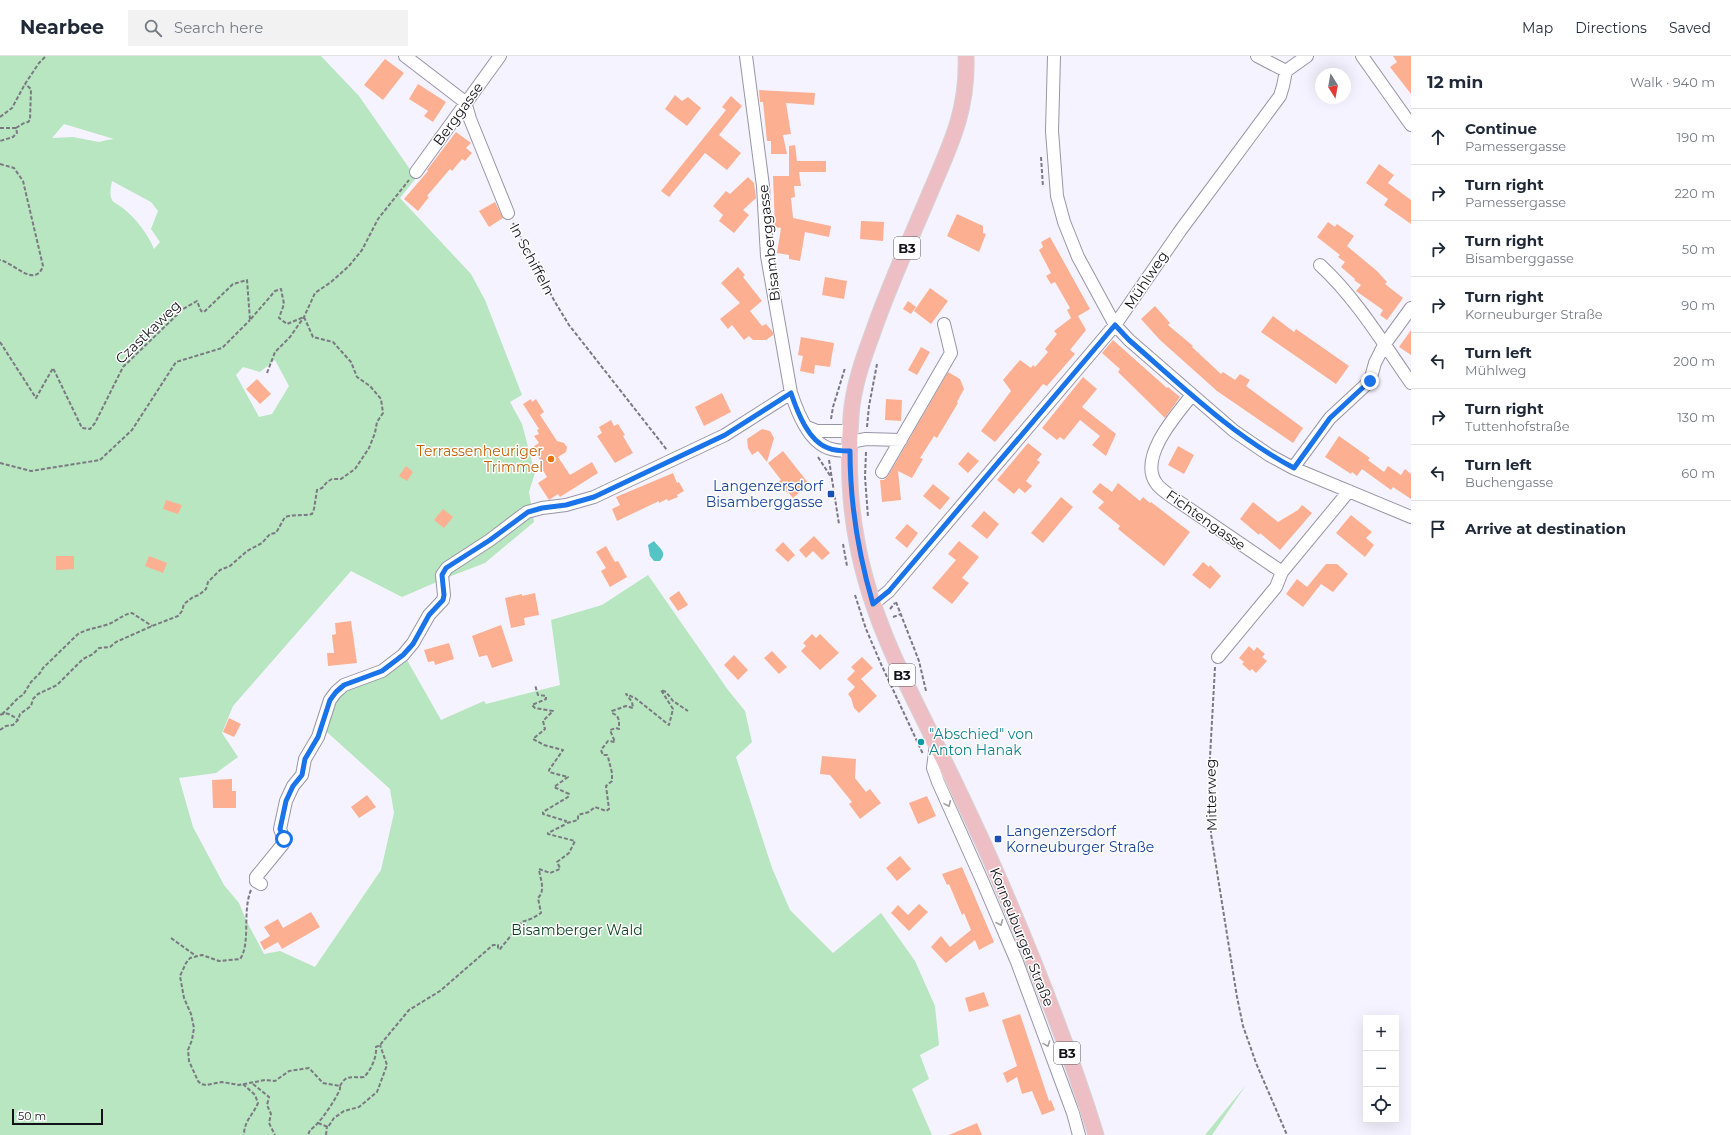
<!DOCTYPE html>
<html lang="en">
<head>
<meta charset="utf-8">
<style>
  :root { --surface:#fff; --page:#f2f2f3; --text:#1f2937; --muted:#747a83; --line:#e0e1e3 }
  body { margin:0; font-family:Montserrat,sans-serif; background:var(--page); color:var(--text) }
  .controls { position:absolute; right:12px; bottom:12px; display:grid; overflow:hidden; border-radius:0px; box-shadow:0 4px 16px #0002 }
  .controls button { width:36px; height:36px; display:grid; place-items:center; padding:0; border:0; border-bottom:1px solid var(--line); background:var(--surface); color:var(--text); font:20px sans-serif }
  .compass { position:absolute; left:1315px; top:12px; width:36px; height:36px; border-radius:50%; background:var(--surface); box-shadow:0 4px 16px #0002; rotate:169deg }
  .scale { position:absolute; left:12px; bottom:10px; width:91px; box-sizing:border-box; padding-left:4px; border:2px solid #141219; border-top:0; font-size:11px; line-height:14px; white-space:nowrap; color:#141219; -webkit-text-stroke:3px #fff; paint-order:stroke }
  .stop { position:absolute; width:12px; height:12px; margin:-9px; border:3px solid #1a73e8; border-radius:50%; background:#fff }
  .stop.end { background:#1a73e8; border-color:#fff; box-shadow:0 1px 4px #0008 }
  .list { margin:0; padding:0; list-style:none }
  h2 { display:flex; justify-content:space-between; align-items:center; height:52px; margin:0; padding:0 16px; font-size:17px }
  h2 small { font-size:13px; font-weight:400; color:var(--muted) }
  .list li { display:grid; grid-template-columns:26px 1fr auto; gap:12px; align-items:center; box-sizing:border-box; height:56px; padding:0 16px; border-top:1px solid var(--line) }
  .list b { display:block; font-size:15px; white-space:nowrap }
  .list p { margin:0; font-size:13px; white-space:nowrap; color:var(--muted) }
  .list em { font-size:13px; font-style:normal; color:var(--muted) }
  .icon { flex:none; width:22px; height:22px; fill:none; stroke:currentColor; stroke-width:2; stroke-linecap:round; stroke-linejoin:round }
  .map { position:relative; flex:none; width:1411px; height:1079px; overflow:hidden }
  header { display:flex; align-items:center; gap:24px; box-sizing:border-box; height:56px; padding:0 20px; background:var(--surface); border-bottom:1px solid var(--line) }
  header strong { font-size:19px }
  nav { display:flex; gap:22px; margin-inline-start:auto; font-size:14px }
  .search { width:280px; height:36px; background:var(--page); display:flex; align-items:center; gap:10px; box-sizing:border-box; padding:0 14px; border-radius:0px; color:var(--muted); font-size:15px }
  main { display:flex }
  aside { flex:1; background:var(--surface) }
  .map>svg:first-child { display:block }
</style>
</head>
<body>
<header>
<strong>Nearbee</strong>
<div class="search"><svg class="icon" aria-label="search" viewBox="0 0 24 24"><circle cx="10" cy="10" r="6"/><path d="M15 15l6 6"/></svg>Search here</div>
<nav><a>Map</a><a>Directions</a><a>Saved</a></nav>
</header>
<main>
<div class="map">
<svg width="1411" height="1079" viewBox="0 0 1411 1079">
  <rect width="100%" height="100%" fill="#f5f3ff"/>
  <!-- green -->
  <path fill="#b7e6c0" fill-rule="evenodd" d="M0,0H321L359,40L416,122L400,142L471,218L485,244L522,339L510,346L522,368L535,417L529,436L534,466L485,507L446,522L402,541L351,515L233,650L222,677L238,701L216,717L179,722L193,771L224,829L239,847L246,864L264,898L280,895L315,911L381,814L394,757L390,733L318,668L336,633L407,604L441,664L484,645L486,648L560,629L551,564L602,549L648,519L728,634L745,655L752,686L736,701L772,812L790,854L833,897L881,857L915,905L935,950L939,989L920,999L929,1023L912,1033L932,1079H0ZM64,68L114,83L107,84L99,86L73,81L52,82ZM112,125L151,146L158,155L151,173L160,186L154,193C148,178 137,164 124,153C121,150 114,147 112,144C109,138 111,131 112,125ZM275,304L289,330L272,358L259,361L236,319L243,311L260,316Z
    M1246,1029L1212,1079H1205Z"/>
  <!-- water -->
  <path fill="#55c4c4" d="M654,485C659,492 668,496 660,505H654L650,500L648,489Z"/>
  <!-- building -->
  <path fill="#fdaf92" d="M1393,0H1411V38L1390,11L1397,6Z
    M385,3L404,17L383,44L364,29Z
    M418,28L446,46L433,66L424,60L428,55L409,43Z
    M759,34L815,37L814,49L786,47L791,78L783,79L787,98H771V85H767L763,46H760Z
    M675,39L682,45L688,41L701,52L687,70L665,53Z
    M731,40L742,50L719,79L741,97L727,114L705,97L669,141L661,135L726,54L722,51Z
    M456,76L471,87L466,92L472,97L465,105L462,103L452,115L450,113L427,140L429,141L418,155L404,143L428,115L427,114Z
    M795,89L797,105H826V116H799L801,130H794L795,141L791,142L793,162L831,170L829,181L805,176L800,205L789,203V199L777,197L781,172L775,171L773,120H789V90Z
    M1379,108L1394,119L1388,127L1411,144V168L1384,149L1388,143L1366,127Z
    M748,121L754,127L756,142L743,154L749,159L734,177L719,165L723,159L713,150L726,135L730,138Z
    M495,146L503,162L489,171L479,155Z
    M957,158L983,170V177L986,178L979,196L947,180Z
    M861,165L884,166L883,185L860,183Z
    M1328,166L1335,171L1337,168L1354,180L1347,190L1377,215L1387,226L1385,228L1403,242L1387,264L1380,259L1383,254L1356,235L1361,229L1354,224L1355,223L1341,211L1345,206L1338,201L1340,199L1317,181Z
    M1050,181L1090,253L1078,260L1086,274L1070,294L1075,298L1047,330L1043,328L995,386L981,375L1011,335L1003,324L1020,304L1031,312L1033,309L1035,311L1048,296L1045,293L1057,278L1054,275L1071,262L1067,254L1070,252L1055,226L1051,228L1046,220L1051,217L1039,194L1043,191L1041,186Z
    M738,211L745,219L743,221L762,245L750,255L762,270L766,268L773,276V279L766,284H753L749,280L744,284L732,269L728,273L720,263L740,247L721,227Z
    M825,221L847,225L844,243L822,239Z
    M930,232L948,245L931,268L914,255Z
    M908,245L916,251L911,258L903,253Z
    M1155,250L1170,267L1168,269L1193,290L1192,291L1221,318L1223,316L1235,324L1240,318L1250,324L1246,330L1303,372L1293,387L1217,335L1160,284L1141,263Z
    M1273,260L1294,276L1296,273L1349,310L1336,328L1261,276Z
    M1411,274V299L1399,291Z
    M801,281L834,287L830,311L815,309L814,318L800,315L803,300L798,299Z
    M1113,284L1167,332L1168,331L1180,341L1165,362L1118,316L1120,313L1102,297Z
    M921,291L930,296L917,319L908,314Z
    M948,316L960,323L964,333L957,346L958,347L937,382L934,380L920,402L923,403L912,422L898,415L901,444L882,446L880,424H884L888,420Z
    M1083,321L1097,333L1082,351L1116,378L1106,400L1092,389L1100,380L1080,364L1064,384L1060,381L1057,384L1042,372Z
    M257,323L271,338L260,348L246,333Z
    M722,337L731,356L704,370L695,351Z
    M531,343L532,346L536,343L544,356L540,359L557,385L564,387L567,391L566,396L558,401L570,419L592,406L598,417L560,441L558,438L549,444L538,427L547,421L541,411L543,410L533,391L539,387L534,380L539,378L537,374L539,373L523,348Z
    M886,343L902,344L901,365L885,364Z
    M611,364L614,370L618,368L625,379L623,380L633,397L615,407L597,380L602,377L599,371Z
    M762,373L770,375L774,382L767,406L758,395L752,399L748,392L747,383Z
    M1339,380L1370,402L1368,404L1384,416L1388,410L1401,419L1405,413L1411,418V443L1393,431L1391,434L1362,413L1357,420L1352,416L1351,418L1325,401Z
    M1028,387L1042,398L1037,404L1040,406L1026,425L1032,430L1025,437L1019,432L1014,438L997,424Z
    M1178,390L1194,399L1184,418L1168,409Z
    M783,395L809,428L793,442L788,436H782L783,429L779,425L781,424L768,407Z
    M968,396L979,405L968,417L958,408Z
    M406,410L413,416L407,425L399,420Z
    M673,417L677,427L679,426L684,435L677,439L678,441L668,445L667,443L659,447V445L617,465L612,453L620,449L616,441Z
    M1100,427L1112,436L1118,427L1140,445L1143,441L1150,447L1151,446L1190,476L1164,510L1118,473L1120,470L1098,452L1104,446L1092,436Z
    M933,428L950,442L940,454L923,440Z
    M1061,441L1073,451L1043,487L1031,477Z
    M166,444L182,449L178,458L163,453Z
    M1253,446L1278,466L1298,454L1302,449L1312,457L1280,494L1260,477L1259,479L1240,463Z
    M443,453L453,461L444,472L434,464Z
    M984,455L999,468L987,483L971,470Z
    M1351,459L1372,476L1366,482L1374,489L1365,501L1336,477Z
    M907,468L918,477L907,492L895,482Z
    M814,480L830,497L822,504L813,495L806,502L799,494Z
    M959,485L979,501L962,522L969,527L952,548L932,532L956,504L948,498Z
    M783,486L795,499L788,506L775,494Z
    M606,490L615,506L618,505L627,521L610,531L601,515L606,512L596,496Z
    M56,500H74V513L56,514Z
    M149,500L167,507L163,517L145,510Z
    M1203,506L1209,511L1210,509L1221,520L1210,533L1192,519Z
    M1326,508H1337L1348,518L1333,536L1321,528L1303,551L1286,538L1297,523L1307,531Z
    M679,535L688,549L678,555L669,542Z
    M535,537L539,559L524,562L525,569L511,572L505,542L522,538V540Z
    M351,565L357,607L328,610L327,597H334L332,579L336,578L335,567Z
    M501,569L513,605L492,612L487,599L479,601L472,580Z
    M812,578L816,582L820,578L839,597L820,614L801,595L806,590L803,587Z
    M449,587L454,603L435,609L434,605L428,606L424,594Z
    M1249,590L1254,595L1257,591L1265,598L1262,601L1267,605L1256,617L1252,613L1250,615L1242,608L1244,606L1239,602Z
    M772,595L787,611L779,618L764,602Z
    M734,599L748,614L738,624L724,609Z
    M862,601L873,612L861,623L877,640L859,657L854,652L851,642L848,638L855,631L847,623L855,615L851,611Z
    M229,662L241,668L234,681L223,676Z
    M822,700L856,703L855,722L866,736L870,733L881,747L860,763L849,748L852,746L830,719L820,718Z
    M232,723V735H236V752H213L212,724Z
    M367,739L376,751L359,762L351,751Z
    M927,740L936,760L918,768L909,747Z
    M900,800L911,813L897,825L886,812Z
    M962,811L994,886L979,894L975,884L946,907L931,891L941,880L950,891L971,874L964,857L962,859L949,828L947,829L942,818Z
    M919,848L928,856L909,875L891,857L898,849L908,859Z
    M311,856L320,871L282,893L278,886L264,894L260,886L270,880L264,871L278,863L283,872Z
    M984,936L989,950L969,956L965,942Z
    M1020,958L1049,1045L1051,1044L1055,1054L1042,1059L1032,1035L1022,1038L1017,1021L1007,1027L1003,1017L1017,1010L1002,964Z
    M977,1067L982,1079H949Z"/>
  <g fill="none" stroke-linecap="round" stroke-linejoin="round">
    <!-- minor casing -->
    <g stroke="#9895a7" stroke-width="14">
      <path id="minor" d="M405,0L465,46L470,63L508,157
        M746,0L763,130L767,200L791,337C797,355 808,385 828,392C835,395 843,395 850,395
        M1054,0L1052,75L1057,140L1064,166L1078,201L1115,269L1129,284L1234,375L1269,399L1293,412L1411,461
        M1257,0L1286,15
        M1362,0L1411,69
        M416,116L500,0
        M1320,209C1356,242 1383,287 1411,327
        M1192,339C1177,358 1138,401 1156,427C1160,433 1167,437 1172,441L1282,516
        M807,371L817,375H850
        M850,386L866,383L901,384
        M1293,412L1330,362L1370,325L1375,307L1384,289L1411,252
        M882,416L951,297L944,268
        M873,548L889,535L1115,269L1180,175L1280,40L1283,30L1286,15L1307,0
        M1218,601L1276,531L1282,516L1349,435
        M936,688L933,712L938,726L981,822L1017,906L1073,1057L1079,1079
        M261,828L256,825V821L283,788L284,783L280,773L286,745L293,730L302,719L305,703L318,681L330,644L336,636L344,629L382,615L403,599L413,587L429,559L443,544L444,539L442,519L447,512L490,484L527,456L542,452L566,449L594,441L725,379L791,337"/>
    </g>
    <!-- major casing -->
    <g stroke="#d5d4d6" stroke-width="17">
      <path id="major" d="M966,0C968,52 952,86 932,132C912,180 890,227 873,276C863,303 853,331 851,360C848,402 849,445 857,486C869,553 899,614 929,674C948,712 966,750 984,789C1026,883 1065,980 1096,1079"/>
    </g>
    <!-- path -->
    <path stroke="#7b7982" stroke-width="2" stroke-dasharray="4 2" stroke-linecap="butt" d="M0,61L12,52L25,28L39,7L46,0
      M0,72H16L17,77L13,81L0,85
      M16,72L24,67L28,66L30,64L31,33L25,28
      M1041,101L1043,131
      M0,108L14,112L23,125L43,210C35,233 13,206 0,204
      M513,167L555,246L569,269L667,394
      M0,286L36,342L53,312L82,372L90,373L95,367L123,311L183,253L197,245L201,255L204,256L233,228L247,224L250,264L275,235L281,233L284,248L279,262L287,268L304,261
      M267,317L275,296L290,281L304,261L315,237L331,226L349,210L362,194L378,163L409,124
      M831,363L833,351L845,312
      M867,371L869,350L877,308
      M866,396L865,421L868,461
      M818,401L831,421
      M829,404L839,468
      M0,407L31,415L100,404L132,374L176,306L222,292L250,264
      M843,488L847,510
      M855,539L866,573L881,608L923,698
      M896,546L919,605L926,635
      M890,553L895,547
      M893,561L901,558
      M1215,611L1210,701L1211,778L1237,941L1243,970L1256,1007L1287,1079
      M2,658C9,653 17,641 23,639L31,626L40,617L43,612L78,578C87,573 96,572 106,569C116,566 121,559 132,557L152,570
      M0,659C7,655 13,660 18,664
      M0,674L6,670L13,669L18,664L20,658L31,650L33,643L38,638L57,629L83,603L93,598L99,592L110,591L116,586L152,570L178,560L182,555L184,548L193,541L199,539L206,533L208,526L220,514L230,510L247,495L262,487L270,478L276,477L285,461C294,458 302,460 312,458L314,453L317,434L322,432L327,426L332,423H341L355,413L369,392L375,377L377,366L383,357L381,343L370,330L357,321L351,306L333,286L313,281L304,261
      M567,767L578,764V759L589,756L595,751L606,755L609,753L606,730L612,725V717L608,701L607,699H603L601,694L608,685L615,686L610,674L616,672L619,673C619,665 620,660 612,657V655L626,650L633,652L632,646L626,638L635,642L669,669L673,653L661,634L666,636L673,645L688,655
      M251,834C242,855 251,888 240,903L219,905L202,899L190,902L186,907L180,920L184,942L191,958L194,972L192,984L188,994L189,1005L198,1025L201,1028L206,1029L222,1026L239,1029L265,1024L275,1025L289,1015L309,1012L323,1027L340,1030V1033C336,1043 319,1069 310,1074L308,1079
      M171,882L196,900
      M243,1028L255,1039L258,1047C253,1059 244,1065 244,1079
      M253,1028L269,1041L267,1049L271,1058L269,1067L275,1079
      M340,1030C346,1018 352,1022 364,1021C371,1014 377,1001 376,991L380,989L409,954L440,935L493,889H498V893H500L522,866L533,862L541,857L538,842C546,834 540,823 539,813L550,817L560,813V812L557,806L569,797L575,785L548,778V777L564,769L566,765L543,758V756L568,741L569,738L554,731L568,721L549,716V714L563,694L544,689L533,683L545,673L543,665L553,655L535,652L532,649L546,643V640L538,639L535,629
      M318,1067L328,1071L334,1062L344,1055L359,1051L377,1036L387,1009L380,989
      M326,1079L327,1070"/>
    <!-- minor -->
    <use href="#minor" stroke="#fff" stroke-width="12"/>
    <!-- major -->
    <use href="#major" stroke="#edbfc5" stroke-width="15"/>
  </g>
  <!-- one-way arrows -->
  <defs><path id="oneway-chevron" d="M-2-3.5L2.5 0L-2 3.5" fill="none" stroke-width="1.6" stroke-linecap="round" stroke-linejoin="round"/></defs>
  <g stroke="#a1a0a3">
    <use href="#oneway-chevron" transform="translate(948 748) rotate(66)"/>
    <use href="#oneway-chevron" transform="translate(1000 867) rotate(67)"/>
    <use href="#oneway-chevron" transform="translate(1047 988) rotate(70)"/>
  </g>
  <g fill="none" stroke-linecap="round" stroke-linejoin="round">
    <!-- route -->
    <path stroke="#1a73e8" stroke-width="5" d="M284,783L280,773L286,745L293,730L302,719L305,703L318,681L330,644L336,636L344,629L382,615L403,599L413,588L429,559L443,544L444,539L442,519L446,512L490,484L528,456L542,452L566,449L594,441L725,379L791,337C797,355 808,385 828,392C835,395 843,395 850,395C850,448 858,497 873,548L889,535L1115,269L1129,284C1182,330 1232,379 1294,412L1330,362L1370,325"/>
  </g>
  <!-- markers -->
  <circle fill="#e8710a" stroke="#fff" stroke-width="1.5" cx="551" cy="403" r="4"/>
  <g fill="#1a4fb4" stroke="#fff" stroke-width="1.5">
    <rect x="827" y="434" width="8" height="8" rx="2"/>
    <rect x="994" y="779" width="8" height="8" rx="2"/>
  </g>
  <circle fill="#0f9aa8" stroke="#fff" stroke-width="1.5" cx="921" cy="686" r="4"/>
  <g text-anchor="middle" stroke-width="3" stroke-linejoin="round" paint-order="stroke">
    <!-- shield labels -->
    <g fill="#fff" stroke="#5a595e" stroke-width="1">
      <rect x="894" y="181" width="26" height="22" rx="3"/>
      <rect x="889" y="608" width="26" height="22" rx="3"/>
      <rect x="1054" y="986" width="26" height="22" rx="3"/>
    </g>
    <g font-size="13" font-weight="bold" fill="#141219">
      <text x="907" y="197">B3</text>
      <text x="902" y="624">B3</text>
      <text x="1067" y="1002">B3</text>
    </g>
    <!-- street labels -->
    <g font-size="14" fill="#141219" stroke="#fff">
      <text transform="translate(458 58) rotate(-54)" y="5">Berggasse</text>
      <text transform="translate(769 187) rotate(-96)" y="5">Bisamberggasse</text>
      <text transform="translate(532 203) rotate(62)" y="5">In Schiffeln</text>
      <text transform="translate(1146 224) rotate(-56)" y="5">Mühlweg</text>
      <text transform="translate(148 276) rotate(-44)" y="5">Czastkaweg</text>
      <text transform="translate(1206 464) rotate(35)" y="5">Fichtengasse</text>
      <text transform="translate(1211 739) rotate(-91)" y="5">Mitterweg</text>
      <text transform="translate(1022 881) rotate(68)" y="5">Korneuburger Straße</text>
    </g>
    <!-- food labels -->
    <g font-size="14" fill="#c56008" stroke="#fff" text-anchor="end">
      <text x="543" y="400">Terrassenheuriger<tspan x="543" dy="16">Trimmel</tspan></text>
    </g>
    <!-- transit labels -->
    <g font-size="14" fill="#164399" stroke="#fff" text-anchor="end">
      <text x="823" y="435">Langenzersdorf<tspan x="823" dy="16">Bisamberggasse</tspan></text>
      <text x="1006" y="780" text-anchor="start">Langenzersdorf<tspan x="1006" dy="16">Korneuburger Straße</tspan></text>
    </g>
    <!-- culture labels -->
    <g font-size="14" fill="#0d838f" stroke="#fff" text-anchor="start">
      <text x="929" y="683">"Abschied" von<tspan x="929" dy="16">Anton Hanak</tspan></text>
    </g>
    <!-- park labels -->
    <g font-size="14" fill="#083d1c" stroke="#fff">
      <text x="577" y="879">Bisamberger Wald</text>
    </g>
  </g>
</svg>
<div class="controls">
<button>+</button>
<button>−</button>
<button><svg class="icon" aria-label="locate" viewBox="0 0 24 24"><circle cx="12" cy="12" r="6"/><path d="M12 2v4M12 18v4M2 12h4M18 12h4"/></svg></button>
</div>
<svg class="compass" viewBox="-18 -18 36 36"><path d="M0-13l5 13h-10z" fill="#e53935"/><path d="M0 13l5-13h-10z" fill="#747a83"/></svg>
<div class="scale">50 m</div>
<div class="stop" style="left:284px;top:783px"></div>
<div class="stop end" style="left:1370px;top:325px"></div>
</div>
<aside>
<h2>12 min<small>Walk · 940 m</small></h2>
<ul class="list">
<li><svg class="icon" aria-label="ahead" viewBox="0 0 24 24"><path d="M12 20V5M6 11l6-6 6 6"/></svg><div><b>Continue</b><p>Pamessergasse</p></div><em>190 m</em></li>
<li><svg class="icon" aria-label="right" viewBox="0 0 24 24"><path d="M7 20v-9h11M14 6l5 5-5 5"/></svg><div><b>Turn right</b><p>Pamessergasse</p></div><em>220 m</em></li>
<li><svg class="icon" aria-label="right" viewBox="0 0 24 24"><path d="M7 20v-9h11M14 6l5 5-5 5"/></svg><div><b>Turn right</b><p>Bisamberggasse</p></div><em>50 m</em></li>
<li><svg class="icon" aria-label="right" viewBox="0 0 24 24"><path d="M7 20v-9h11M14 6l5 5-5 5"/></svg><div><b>Turn right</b><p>Korneuburger Straße</p></div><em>90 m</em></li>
<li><svg class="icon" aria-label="left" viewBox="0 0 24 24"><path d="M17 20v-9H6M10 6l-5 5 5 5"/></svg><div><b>Turn left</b><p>Mühlweg</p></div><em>200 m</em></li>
<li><svg class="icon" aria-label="right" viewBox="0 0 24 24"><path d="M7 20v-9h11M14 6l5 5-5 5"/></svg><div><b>Turn right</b><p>Tuttenhofstraße</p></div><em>130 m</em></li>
<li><svg class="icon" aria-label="left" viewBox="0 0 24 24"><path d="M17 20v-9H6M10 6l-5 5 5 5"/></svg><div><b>Turn left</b><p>Buchengasse</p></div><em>60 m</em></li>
<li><svg class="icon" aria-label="arrive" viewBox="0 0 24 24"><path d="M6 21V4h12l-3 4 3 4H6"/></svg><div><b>Arrive at destination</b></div></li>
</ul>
</aside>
</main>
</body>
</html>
